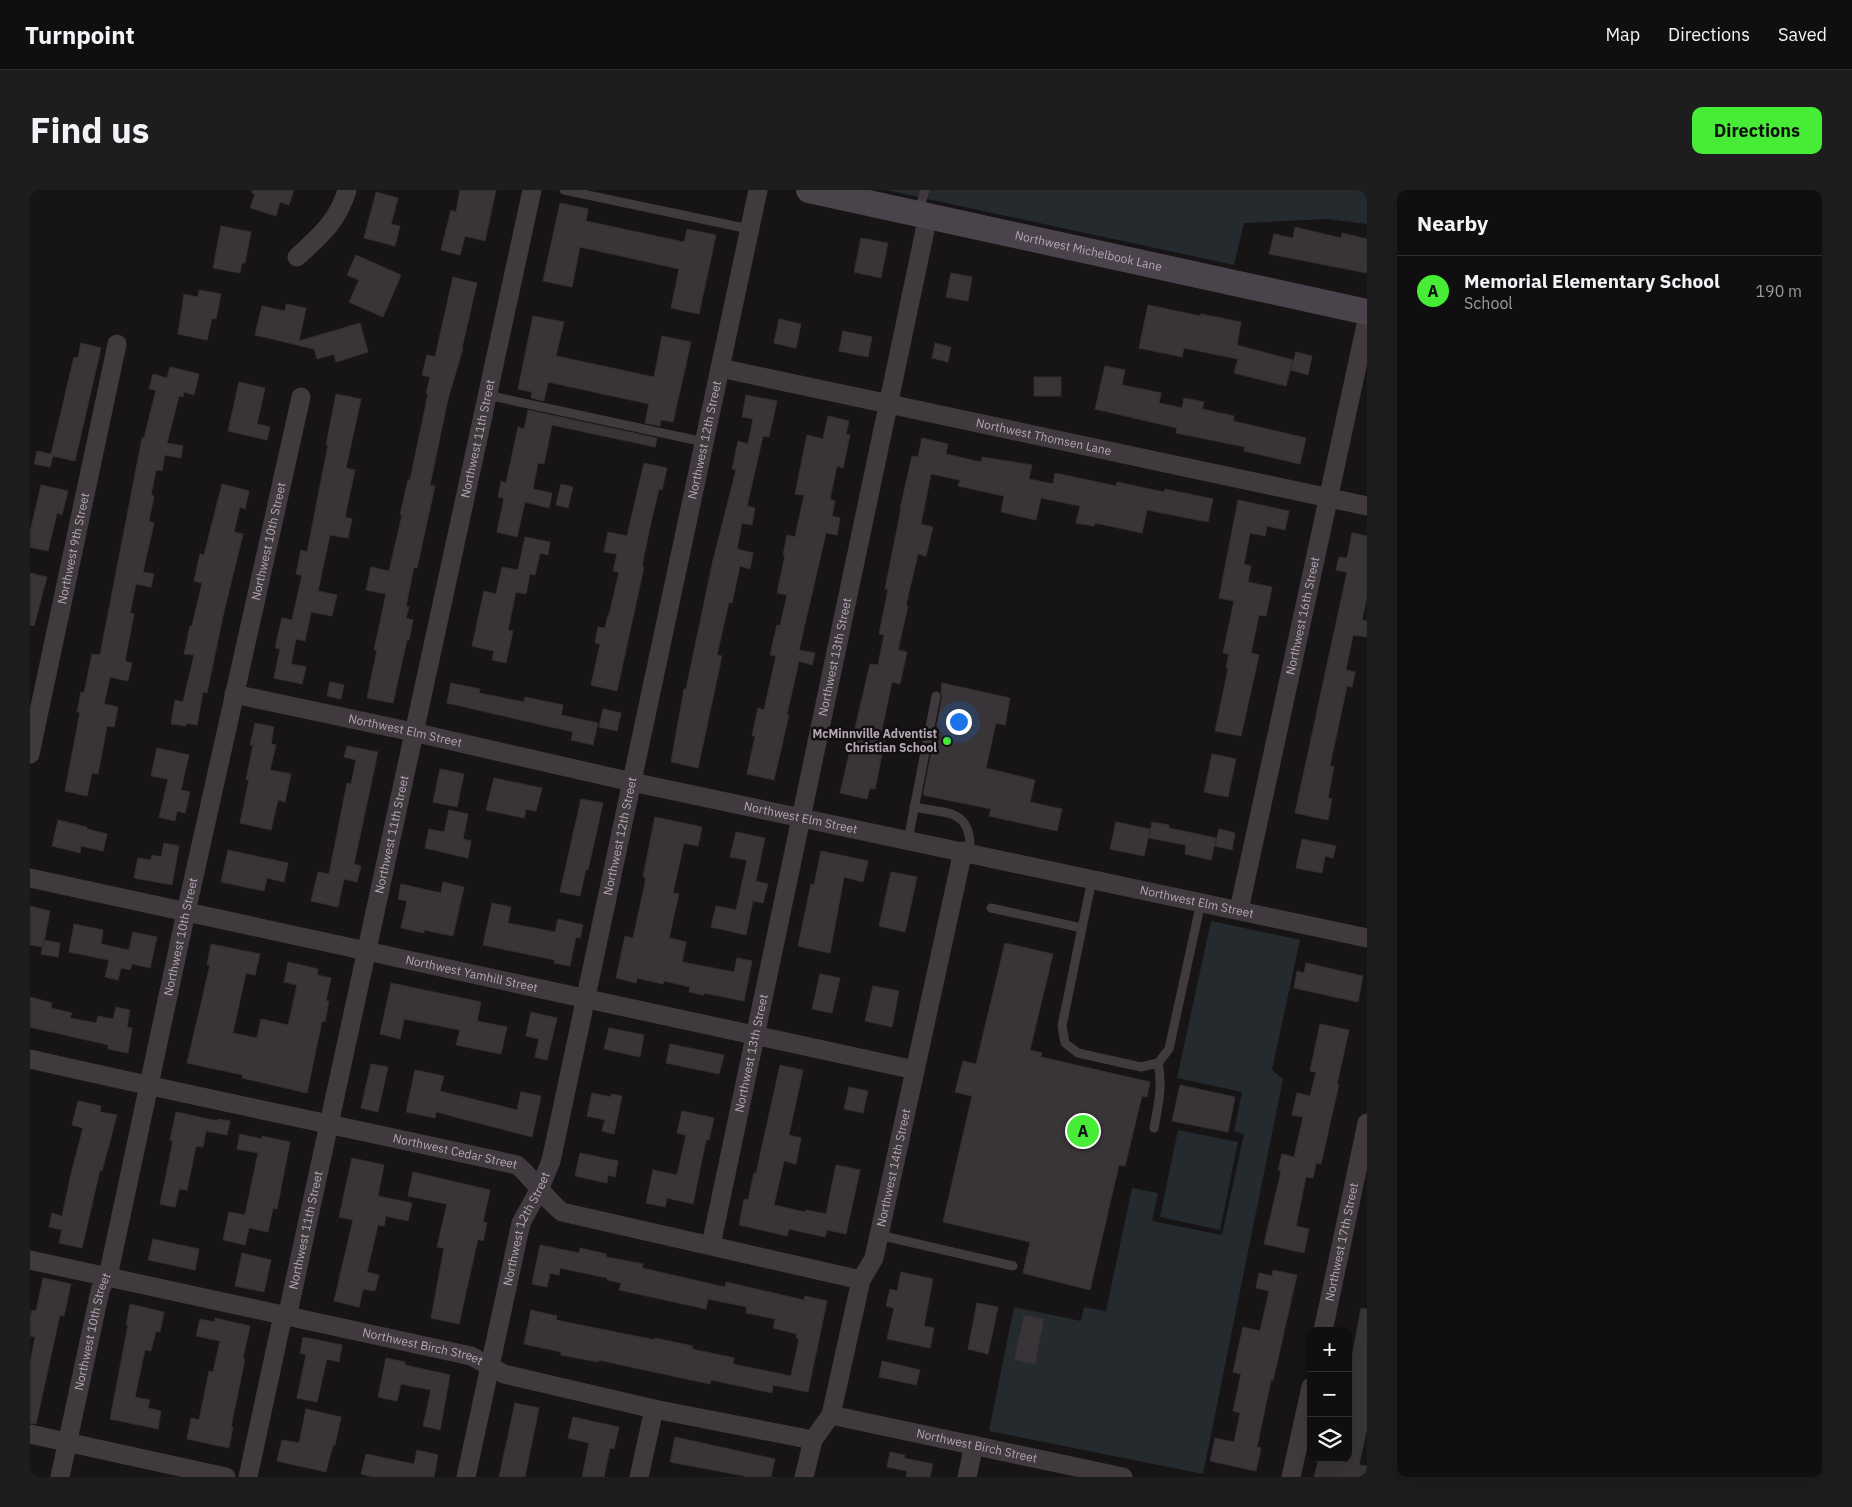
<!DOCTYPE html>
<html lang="en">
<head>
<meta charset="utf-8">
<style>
  :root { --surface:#100f10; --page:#1e1d1e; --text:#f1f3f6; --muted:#9c9c9f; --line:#302f30; --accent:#46ec36 }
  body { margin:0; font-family:"IBM Plex Sans",sans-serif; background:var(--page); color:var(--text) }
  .controls { position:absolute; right:15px; bottom:15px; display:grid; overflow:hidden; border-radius:10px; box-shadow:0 5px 20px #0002 }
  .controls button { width:45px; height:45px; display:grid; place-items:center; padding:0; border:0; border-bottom:1px solid var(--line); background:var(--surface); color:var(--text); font:25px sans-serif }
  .you { position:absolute; left:928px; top:531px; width:18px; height:18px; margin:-12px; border:4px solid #fff; border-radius:50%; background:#1a73e8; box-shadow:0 0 0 8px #1a73e833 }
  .badge { display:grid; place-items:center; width:32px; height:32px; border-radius:50%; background:var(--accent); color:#111; font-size:16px; font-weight:700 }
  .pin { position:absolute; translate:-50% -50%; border:2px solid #fff; box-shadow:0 1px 5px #0006 }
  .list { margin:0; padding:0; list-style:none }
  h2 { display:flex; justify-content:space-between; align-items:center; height:65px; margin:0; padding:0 20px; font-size:21px }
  h2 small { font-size:16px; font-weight:400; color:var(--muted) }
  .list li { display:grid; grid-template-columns:32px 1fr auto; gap:15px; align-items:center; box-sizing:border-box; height:70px; padding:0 20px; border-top:1px solid var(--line) }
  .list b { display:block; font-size:19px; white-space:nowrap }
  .list p { margin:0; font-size:16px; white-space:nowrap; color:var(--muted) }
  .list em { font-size:16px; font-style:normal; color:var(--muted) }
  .icon { flex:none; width:28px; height:28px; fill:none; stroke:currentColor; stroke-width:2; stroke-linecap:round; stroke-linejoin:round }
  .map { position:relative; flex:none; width:1337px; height:1287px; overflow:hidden; border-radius:10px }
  header { display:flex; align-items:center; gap:30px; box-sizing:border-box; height:70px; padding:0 25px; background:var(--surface); border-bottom:1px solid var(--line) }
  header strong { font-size:24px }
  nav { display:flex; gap:28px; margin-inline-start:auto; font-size:18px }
  .intro { display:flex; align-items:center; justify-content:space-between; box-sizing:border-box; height:120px; padding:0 30px }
  h1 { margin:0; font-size:35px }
  .button { padding:12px 22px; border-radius:10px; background:var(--accent); color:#111; font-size:18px; font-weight:700 }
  main { display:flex; gap:30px; padding:0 30px }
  aside { flex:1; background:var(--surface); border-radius:10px; box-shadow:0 5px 20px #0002 }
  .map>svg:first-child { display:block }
</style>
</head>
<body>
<header>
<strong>Turnpoint</strong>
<nav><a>Map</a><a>Directions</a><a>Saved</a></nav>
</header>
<div class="intro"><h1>Find us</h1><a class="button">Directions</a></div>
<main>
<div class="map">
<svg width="1337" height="1287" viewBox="0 0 1337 1287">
  <rect width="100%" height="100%" fill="#161415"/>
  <!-- green -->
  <path fill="#242a2d" d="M856,0H1337V34L1297,29L1214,33L1204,75Z
    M1181,731L1270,750L1242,880L1253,889L1173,1284L959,1241L984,1117L1051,1131L1054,1117L1076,1121L1102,998L1128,1003L1122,1031L1192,1045L1214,944L1204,941L1212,902L1147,888Z
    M1148,940L1208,952L1190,1040L1130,1027Z"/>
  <!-- building -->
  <path fill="#383437" stroke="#322e31" d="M222,0H264L259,15L250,12L246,26L220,18L225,4L222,3Z
    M430,0H466L455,51L435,46L430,65L411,60L421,20L426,22Z
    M346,2L368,8L361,34L370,36L365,56L334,48Z
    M530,13L558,19L556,31L654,52L657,39L686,45L669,124L641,118L649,79L550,57L542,97L513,91Z
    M191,36L221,42L215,73H212L210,83L183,78Z
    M1265,37L1311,48L1312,43L1337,49V83L1239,64L1244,44L1263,48Z
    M831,48L858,53L851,88L824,82Z
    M326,65L371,85L353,127L319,112L329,90L317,85Z
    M921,83L942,87L938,111L916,107Z
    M423,87L447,93L432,158H433L418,209L400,295L405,296L387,378L384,377L376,416L379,417L376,428L383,430L379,450H377L363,513L337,508L347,460H344L356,404L336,400L341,377L359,381L372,325H370L378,290H380L398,204H396L400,187L392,185L397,165L405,167Z
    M169,100L191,104L186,129L182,128L177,150L148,144L154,104L168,107Z
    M256,114L276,118L269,151L330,133L338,162L306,172L304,164L287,169L284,159L225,145L232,116L255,121Z
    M1118,115L1170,126L1171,124L1211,132L1207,155L1263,170L1256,196L1204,183L1208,169L1154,158L1152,167L1109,158Z
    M503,126L534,132L526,166L624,187L632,146L661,152L643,232L631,230L630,236L615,233L619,214L518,192L514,211L501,208L502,202L488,199Z
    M749,129L771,134L766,158L744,153Z
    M813,141L842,147L838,167L809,161Z
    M51,153L71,158L45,271L23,266L20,277L4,274L7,261L21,264L44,167L48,168Z
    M905,153L921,157L918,172L902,168Z
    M1266,162L1282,166L1278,185L1261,180Z
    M1075,176L1095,180L1092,195L1131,203L1129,213L1152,218L1154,208L1174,212L1172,219L1204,226L1203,231L1276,248L1270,274L1214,261L1215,257L1146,243L1147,238L1065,219Z
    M140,177L169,184L164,205L154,202L153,207L149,206L137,253L153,256L151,268L135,265L132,281L126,280L121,305L124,306L119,331L124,333L113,382L124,384L121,397L106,394L100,423L104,424L95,471L102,473L98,491L80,487L74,514L88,517L84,537L77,536L68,584L62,583L57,606L35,601L50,522H47L51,502L54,503L62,464L70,465L112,248H114L126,200L119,199L123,184L137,188Z
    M1004,187H1031V206H1004Z
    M209,192L235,198L227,234L240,237L237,250L198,241Z
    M306,204L331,209L316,278L325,280L315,327L322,329L318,348L300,345L288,401L307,405L302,426L281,422L275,451L266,449L261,474L276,477L272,494L244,488L250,459L245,458L252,428L262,430L272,385L266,384L271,360L277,362L298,255H296Z
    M716,205L747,211L739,247L733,246L717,316L725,318L722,335L712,333L707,359L723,363L720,379L710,376L702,413L699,412L687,465L692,466L668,578L641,572L654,499H656L683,370L706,280L702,279L708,251L718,254L723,229L712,227Z
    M498,220L627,248L625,257L522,235L514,274L508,273L503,299L522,303L519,318L495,312L487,347L467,342L474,308L468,307L471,291L476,293L488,237L494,239Z
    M798,226L819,231L816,244L820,245L813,278L807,276L800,309L805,311L802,326L810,328L807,345L796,343L769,460L785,463L782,475L769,471L757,524L759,525L744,590L717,584L725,546H722L728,518L734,520L746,466L740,465L747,435L750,436L757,405L747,403L755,365H753L757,345L765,347L774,305L765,304L777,245L793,249Z
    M892,248L918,254L916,264L951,272L952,267L1002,275L999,289L1023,294L1025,283L1086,296L1087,292L1134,302L1135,299L1183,309L1178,332L1117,320L1112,343L1065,333L1064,336L1046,333L1050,316L1011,308L1006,330L971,322L974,306L928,296L930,290L901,284L891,334L903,337L896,366L888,364L876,415L878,416L868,460L877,462L870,494L862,492L851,544L856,545L845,599L840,598L837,609L810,603L840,474L848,475L854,445L849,444L858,400L855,399L871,319H870L882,266L888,267Z
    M614,273L637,278L632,300L629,299L620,337L612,376L614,377L587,501L561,495L570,454L565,453L568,437L575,438L578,425H579L589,382L583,381L587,364L574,362L578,342L597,346Z
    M192,294L219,301L215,319L210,317L204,342L213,344L193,426L177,503L173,502L167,535L156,533V536L141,534L145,510L153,512L164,465L154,464L160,436H162L172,393L164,391L170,364L174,365Z
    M531,294L543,297L538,318L526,315Z
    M11,295L38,301L32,325L27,323L18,361L0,357V342Z
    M1208,310L1259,321L1255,340L1237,336L1235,346L1220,343L1214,374L1221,376L1218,392L1242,397L1236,426L1229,425L1221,463L1229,465L1211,546L1185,541L1198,479L1196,478L1199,464L1193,463L1204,411L1189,408Z
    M1322,343L1337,346V407L1332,430L1337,431V447L1323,445L1316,480L1325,482L1322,497L1317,496L1300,576L1304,577L1298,608L1302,609L1298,630L1265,623L1317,382L1306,380L1309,367L1317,368Z
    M495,347L520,352L518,365L510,363L505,385L500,384L496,404L486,402L478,440L483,441L476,473L462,470L464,461L442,456L454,401L466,404L472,377L488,380Z
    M0,383L17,387L4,436L0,435Z
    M300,492L314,495L311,509L297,506Z
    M421,493L450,499L449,503L494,512L495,507L533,515L531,525L568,533L563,555L541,550L543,542L417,513Z
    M912,493L980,508L975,535L966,533L956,578L1005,590L1000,612L1032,619L1027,641L959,626L961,619L893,605L912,507L911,502Z
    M573,519L591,523L587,541L569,537Z
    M225,533L244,537L241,554L246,555L240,580L261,584L255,612L248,610L241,640L210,633L219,590H216L223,555H220Z
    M317,556L348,562L324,674L331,676L327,692L314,689L308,717L281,711L288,682L299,684L317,593L321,594L326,570L314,567Z
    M127,558L159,565L151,600L160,602L155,623L147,621L145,631L129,627L138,589L121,586Z
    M1182,564L1206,569L1198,607L1174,602Z
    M410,579L434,584L427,617L403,612Z
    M464,588L512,598L506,621L496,619L494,628L456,620Z
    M551,609L573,613L558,680L556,679L550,706L530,702Z
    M419,620L438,624L433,649L441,651L438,668L395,658L399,639L414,642Z
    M625,627L672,637L668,656L654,653L643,703L649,704L639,748L656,752L652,772L704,782L707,768L722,771L714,811L674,803V805L659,802L660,797L634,791L633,794L607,788L606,793L586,788L595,746L603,748L616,688L613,687Z
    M28,630L57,637V639L77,644L73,661L51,656L50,663L22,656Z
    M1086,632L1120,639L1114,666L1080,659Z
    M1122,632L1139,635V638L1186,648L1181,670L1155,664L1156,655L1119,648Z
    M1189,639L1205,643L1202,660L1185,656Z
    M706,642L735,648L726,691L738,694L733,713L723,711L716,745L681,737L686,716L706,720L717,670L700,667Z
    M1272,649L1306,656L1303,668L1295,666L1292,683L1266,678Z
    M134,653L149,656L142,695L104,688L108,668L121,670L122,665L131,667Z
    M198,660L258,673L254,692L237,688L234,701L191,692Z
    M791,661L838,671L833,692L814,687L800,763L768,756L781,694L784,695Z
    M861,682L887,687L875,742L849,736Z
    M413,692L434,697L423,746L394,740V743L371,738L377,711L368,709L371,694L411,703Z
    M462,713L481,717L478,733L525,742L528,729L553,735L550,748L546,747L540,776L524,773L525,770L453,755Z
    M0,716L20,721L13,757L0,755Z
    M44,734L73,740L71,754L99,760L103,742L127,747L120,778L102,774L100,780L91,778L88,790L75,787L79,770L39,762Z
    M14,750L30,753L28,767L11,764Z
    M975,753L1023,764L1000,860L1012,863L1011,867L1120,892L1117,907L1112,906L1095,976L1089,975L1060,1100L993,1083L1000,1052L913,1032L942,906L925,902L933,871L946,874Z
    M181,754L230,764L225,785L216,783L203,843L227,848L231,829L258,835L267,795L254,792L258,772L288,779L287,785L301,788L296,811H299L295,832L292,831L277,903L212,888L213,885L157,873L180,775H177Z
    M1276,773L1333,786L1328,812L1264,798L1267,781L1274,783Z
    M790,784L810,788L802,823L782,819Z
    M361,793L451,812L447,831L477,837L471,864L426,855L430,840L374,829L370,849L350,844Z
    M843,796L869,801L862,837L835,831Z
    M0,807L22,813L21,818L42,823L40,828L66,833L68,826L83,829L86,817L100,820L97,837L102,838L98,863L78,859V855L0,837Z
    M501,822L527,828L517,870L505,867L509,849L496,846Z
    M1290,834L1319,840L1307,894H1309L1291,974L1286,973L1283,988L1276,987L1266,1036L1279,1039L1274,1063L1234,1054L1251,981L1248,980L1252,964L1264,967L1273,927L1262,925L1267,903L1280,906L1286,882L1280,881Z
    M579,838L614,845L610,867L574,859Z
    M640,854L694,865L689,884L636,873Z
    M341,874L358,877L348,922L331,918Z
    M750,875L773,880L759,945L771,948L766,974L754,971L744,1015L775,1022L776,1020L796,1024L806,975L830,980L816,1044L797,1040L795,1047L759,1039L757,1046L709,1035L714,1009L718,1010L724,983H726Z
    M385,880L414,886L410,901L487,920L491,902L511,906L502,947L406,922L405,928L376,922Z
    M1150,895L1205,907L1198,942L1142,931Z
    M819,897L838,901L833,923L814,919Z
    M562,903L581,907V904L592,906L584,944L572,941L575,930L557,926Z
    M48,911L71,916L70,922L87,925L72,981L70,980L52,1058L29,1053L32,1040L19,1037L22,1023L32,1026L41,984L53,938L42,935Z
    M652,921L684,928L679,950H676L663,1014L637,1008L635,1017L616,1013L623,980L647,985L656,945L647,943Z
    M146,922L188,931V929L200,931L197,945L176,941L173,957L166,956L157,1000L149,999L145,1017L130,1014L143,951L140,950Z
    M210,944L232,949V946L260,952L247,1019L243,1018L238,1042L219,1038L215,1055L193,1050L199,1022L215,1025L228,963L207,959Z
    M550,963L588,971L585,987L578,985L577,993L545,986Z
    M322,968L354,975L348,1006L382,1013L378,1031L356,1026L354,1036L348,1035L337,1082L349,1085L345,1101L333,1099L329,1117L304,1111L323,1030L309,1027Z
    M383,982L460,1000L453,1032L457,1033L453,1051L448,1049L429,1134L401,1128L414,1058L407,1057L417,1014L378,1006Z
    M123,1049L169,1059L165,1080L118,1070Z
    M510,1055L549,1063L550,1058L576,1064V1067L613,1074L612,1078L695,1097L696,1092L774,1110L775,1106L797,1111L778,1202L743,1195L742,1203L681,1190L680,1194L568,1170V1172L531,1165V1162L494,1154L501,1120L527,1126L526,1130L625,1150V1148L663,1156L662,1159L704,1168L703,1174L761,1186L769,1149L766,1148L767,1144L743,1138L745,1129L716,1123L717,1117L678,1109L676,1119L653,1114L589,1100L591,1093L577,1090V1088L530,1078L529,1085L520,1083L517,1097L502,1094Z
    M212,1063L241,1070L234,1102L205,1096Z
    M1243,1080L1267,1085L1243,1191L1241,1190L1227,1257L1231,1258L1226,1281L1180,1271L1185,1248L1204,1252L1210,1223L1203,1221L1211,1184L1203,1182L1213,1137L1230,1141L1239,1101L1226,1098L1229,1083L1242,1086Z
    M871,1082L903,1089L894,1136L904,1138L900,1158L857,1149L864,1118L856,1116L860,1099L867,1101Z
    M13,1088L41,1094L34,1126L30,1125L6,1234L0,1233V1173L5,1147L0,1146V1128L2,1120L6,1121Z
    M947,1113L968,1117L958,1164L938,1159Z
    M100,1114L134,1122L130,1142L126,1141L121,1161L115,1160L105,1207L120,1210L118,1218L131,1221L128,1239L80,1229L98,1135H96Z
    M1331,1118L1337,1119V1239L1329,1275L1337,1276V1287H1284L1289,1268H1300L1318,1272V1176H1320Z
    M994,1125L1014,1129L1005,1174L984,1170Z
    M185,1128L220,1136L213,1168L215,1169L201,1237H203L199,1258L157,1249L161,1228L169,1230L179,1181L183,1182L190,1151L166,1146L170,1129L184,1132Z
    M273,1147L312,1155L309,1172L297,1169L287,1212L267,1208L276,1165L270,1163Z
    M356,1168L375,1172V1175L420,1185L410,1240L393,1236L401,1200L371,1194L367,1211L348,1207Z
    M852,1171L890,1180L886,1195L849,1187Z
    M485,1213L509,1218L495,1287H469Z
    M276,1219L311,1227L305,1255H303L296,1282L247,1271L252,1250L269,1253Z
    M543,1227L589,1237L584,1259L580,1258L574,1287H552L559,1253L538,1248Z
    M645,1247L745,1269L741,1287H719L640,1272Z
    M387,1260L408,1265L404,1287H343L331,1284L336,1264L384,1274Z
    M860,1262L875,1265L874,1268L903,1274L900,1287H876L877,1281L857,1277Z"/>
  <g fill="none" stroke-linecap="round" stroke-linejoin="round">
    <!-- lane -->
    <path stroke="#403a3f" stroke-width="9" d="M534,0L719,39
      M889,21L895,0
      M457,205L674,252
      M884,617C919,624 942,619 940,663
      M878,650L906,506
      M1062,689L1032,836L1035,853L1048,863L1111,877L1128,873L1139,859L1171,712
      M961,718L1052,738
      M1124,938C1128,916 1133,896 1128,873
      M849,1045L983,1076"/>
    <!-- street -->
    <g stroke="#403a3f" stroke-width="19">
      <path d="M267,67C290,46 308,31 317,0"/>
      <path id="s1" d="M690,178L1337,316"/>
      <path id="s2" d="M204,504L383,542L602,592L1337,748"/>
      <path id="s3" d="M0,564L87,154"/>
      <path id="s4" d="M0,688L885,880"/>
      <path id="s5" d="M1209,720L1337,130"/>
      <path id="s6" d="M0,869C162,906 325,939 487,975C504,989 514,1008 532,1022L831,1090"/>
      <path id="s7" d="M681,1055L898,26"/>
      <path id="s8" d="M0,1070L441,1166L474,1184L624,1219L783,1250"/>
      <path id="s9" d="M1293,1141L1337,933"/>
      <path id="s10" d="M801,1225L1093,1287"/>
      <path d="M0,1244L196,1287"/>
      <path id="s11" d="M30,1287L70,1101L80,1077L156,722L271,207"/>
      <path id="s12" d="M218,1287L251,1134L259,1118L502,0"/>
      <path id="s13" d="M436,1287L491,1033L509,1000L521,971L728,0"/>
      <path d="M609,1287L624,1219"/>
      <path id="s14" d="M774,1287L783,1250L801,1225L831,1090L844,1068L933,661"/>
      <path d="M937,1287L944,1255"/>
      <path d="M1261,1287L1281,1197"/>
    </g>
    <!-- secondary -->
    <path stroke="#4b434b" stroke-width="26" id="s15" d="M779,0L1337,122"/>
  </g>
  <!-- markers -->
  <circle fill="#46ec36" stroke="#110f10" stroke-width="2" cx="917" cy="551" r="5"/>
  <g text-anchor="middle" stroke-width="5" stroke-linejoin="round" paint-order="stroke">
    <!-- street labels -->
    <g font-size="12" fill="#b5a6b6" stroke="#110f10">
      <text dy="4" stroke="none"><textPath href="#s15" startOffset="286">Northwest Michelbook Lane</textPath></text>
      <text dy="4" stroke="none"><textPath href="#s1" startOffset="331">Northwest Thomsen Lane</textPath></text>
      <text dy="4" stroke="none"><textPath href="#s12" startOffset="1064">Northwest 11th Street</textPath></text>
      <text dy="4" stroke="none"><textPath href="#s13" startOffset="1066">Northwest 12th Street</textPath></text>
      <text dy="4" stroke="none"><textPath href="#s11" startOffset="959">Northwest 10th Street</textPath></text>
      <text dy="4" stroke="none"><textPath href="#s3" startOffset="210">Northwest 9th Street</textPath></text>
      <text dy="4" stroke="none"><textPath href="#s5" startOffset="301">Northwest 16th Street</textPath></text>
      <text dy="4" stroke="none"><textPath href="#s7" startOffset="601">Northwest 13th Street</textPath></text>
      <text dy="4" stroke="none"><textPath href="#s2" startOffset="175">Northwest Elm Street</textPath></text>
      <text dy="4" stroke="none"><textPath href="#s2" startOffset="580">Northwest Elm Street</textPath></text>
      <text dy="4" stroke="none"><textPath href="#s12" startOffset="659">Northwest 11th Street</textPath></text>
      <text dy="4" stroke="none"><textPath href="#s13" startOffset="661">Northwest 12th Street</textPath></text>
      <text dy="4" stroke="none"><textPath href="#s2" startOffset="985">Northwest Elm Street</textPath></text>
      <text dy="4" stroke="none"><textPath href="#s11" startOffset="554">Northwest 10th Street</textPath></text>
      <text dy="4" stroke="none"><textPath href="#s4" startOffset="452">Northwest Yamhill Street</textPath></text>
      <text dy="4" stroke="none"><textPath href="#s7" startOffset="196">Northwest 13th Street</textPath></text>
      <text dy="4" stroke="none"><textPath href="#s6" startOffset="435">Northwest Cedar Street</textPath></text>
      <text dy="4" stroke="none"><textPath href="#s14" startOffset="325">Northwest 14th Street</textPath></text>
      <text dy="4" stroke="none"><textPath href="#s12" startOffset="254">Northwest 11th Street</textPath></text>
      <text dy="4" stroke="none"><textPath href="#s13" startOffset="256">Northwest 12th Street</textPath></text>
      <text dy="4" stroke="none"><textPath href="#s9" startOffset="91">Northwest 17th Street</textPath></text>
      <text dy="4" stroke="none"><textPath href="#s11" startOffset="149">Northwest 10th Street</textPath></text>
      <text dy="4" stroke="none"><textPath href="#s8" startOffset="402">Northwest Birch Street</textPath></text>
      <text dy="4" stroke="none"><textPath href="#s10" startOffset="149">Northwest Birch Street</textPath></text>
    </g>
    <!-- poi labels -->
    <g font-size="12" font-weight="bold" fill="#b5a6b6" stroke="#110f10" text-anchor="end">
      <text x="907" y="548">McMinnville Adventist<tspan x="907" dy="14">Christian School</tspan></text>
    </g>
  </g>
</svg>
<div class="controls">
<button>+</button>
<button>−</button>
<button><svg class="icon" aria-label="layers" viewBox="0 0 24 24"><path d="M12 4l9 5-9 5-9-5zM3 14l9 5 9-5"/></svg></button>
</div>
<div class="you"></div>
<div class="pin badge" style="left:1053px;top:941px">A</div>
</div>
<aside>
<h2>Nearby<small></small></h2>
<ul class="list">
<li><span class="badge">A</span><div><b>Memorial Elementary School</b><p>School</p></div><em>190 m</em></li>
</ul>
</aside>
</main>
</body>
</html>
